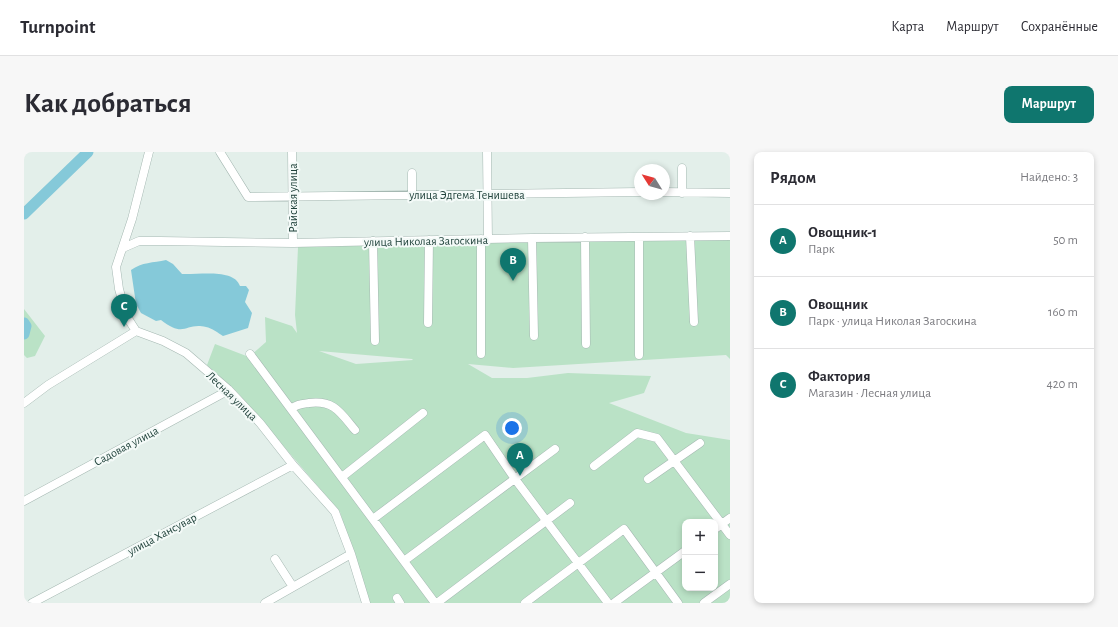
<!DOCTYPE html>
<html lang="ru">
<head>
<meta charset="utf-8">
<style>
  :root { --surface:#fff; --page:#f7f7f7; --text:#2b2b33; --muted:#7c7c81; --line:#e1e1e2; --accent:#0f766e }
  body { margin:0; font-family:"Alegreya Sans",sans-serif; background:var(--page); color:var(--text) }
  .controls { position:absolute; right:12px; bottom:12px; display:grid; overflow:hidden; border-radius:8px; box-shadow:0 2px 6px #0003 }
  .controls button { width:36px; height:36px; display:grid; place-items:center; padding:0; border:0; border-bottom:1px solid var(--line); background:var(--surface); color:var(--text); font:20px sans-serif }
  .compass { position:absolute; left:610px; top:12px; width:36px; height:36px; border-radius:50%; background:var(--surface); box-shadow:0 2px 6px #0003; rotate:307deg }
  .you { position:absolute; left:488px; top:276px; width:14px; height:14px; margin:-10px; border:3px solid #fff; border-radius:50%; background:#1a73e8; box-shadow:0 0 0 6px #1a73e833 }
  .badge { display:grid; place-items:center; width:26px; height:26px; border-radius:50%; background:var(--accent); color:#fff; font-size:13px; font-weight:700 }
  .pin { position:absolute; translate:-50% -33px; filter:drop-shadow(0 1px 2px #0008) }
  .pin::after { content:''; position:absolute; top:21px; width:14px; height:12px; background:inherit; clip-path:polygon(0 0,100% 0,50% 100%) }
  .list { margin:0; padding:0; list-style:none }
  h2 { display:flex; justify-content:space-between; align-items:center; height:52px; margin:0; padding:0 16px; font-size:17px }
  h2 small { font-size:13px; font-weight:400; color:var(--muted) }
  .list li { display:grid; grid-template-columns:26px 1fr auto; gap:12px; align-items:center; box-sizing:border-box; height:72px; padding:0 16px; border-top:1px solid var(--line) }
  .list b { display:block; font-size:15px; white-space:nowrap }
  .list p { margin:0; font-size:13px; white-space:nowrap; color:var(--muted) }
  .list em { font-size:13px; font-style:normal; color:var(--muted) }
  .map { position:relative; flex:none; width:706px; height:451px; overflow:hidden; border-radius:8px }
  header { display:flex; align-items:center; gap:24px; box-sizing:border-box; height:56px; padding:0 20px; background:var(--surface); border-bottom:1px solid var(--line) }
  header strong { font-size:19px }
  nav { display:flex; gap:22px; margin-inline-start:auto; font-size:14px }
  .intro { display:flex; align-items:center; justify-content:space-between; box-sizing:border-box; height:96px; padding:0 24px }
  h1 { margin:0; font-size:28px }
  .button { padding:10px 18px; border-radius:8px; background:var(--accent); color:#fff; font-size:14px; font-weight:700 }
  main { display:flex; gap:24px; padding:0 24px }
  aside { flex:1; background:var(--surface); border-radius:8px; box-shadow:0 2px 6px #0003 }
  .map>svg:first-child { display:block }
</style>
</head>
<body>
<header>
<strong>Turnpoint</strong>
<nav><a>Карта</a><a>Маршрут</a><a>Сохранённые</a></nav>
</header>
<div class="intro"><h1>Как добраться</h1><a class="button">Маршрут</a></div>
<main>
<div class="map">
<svg width="706" height="451" viewBox="0 0 706 451">
  <rect width="100%" height="100%" fill="#e3efea"/>
  <!-- green -->
  <path fill="#bae2c6" fill-rule="evenodd" d="M706,86V207L702,203L489,216L444,212L468,226H503L544,221L627,224L620,241L585,251L662,281L706,288V451H343L316,360L214,241L183,213L191,192L225,205L242,190L241,165L268,174L273,181L271,163L274,95ZM295,199L388,207L389,208L332,212ZM661,370H691V436H661Z
    M0,157L21,184L11,204L3,206L0,203Z"/>
  <!-- water -->
  <path fill="#85c9d9" d="M142,108L149,112L158,122C174,123 210,116 216,134H222L225,138L221,150L228,161L224,176L199,184C194,181 188,176 182,175C161,170 161,187 137,168L132,169L117,161L112,152L107,118C118,110 129,111 142,108Z"/>
  <g fill="none" stroke-linecap="round" stroke-linejoin="round">
    <!-- river -->
    <path stroke="#85c9d9" stroke-width="11" d="M0,62L64,0
      M0,171L2,174L0,182"/>
    <!-- minor casing -->
    <g stroke="#a5b8b2" stroke-width="9">
      <path id="minor" d="M196,0L224,45L616,40
        M268,0L269,91
        M463,0L464,88
        M640,40L706,41
        M658,41V16
        M388,43V21
        M666,84L670,170
        M561,85L562,192
        M615,85V203
        M508,86L510,184
        M349,89L351,189
        M99,96L115,89H136L269,91L508,86L706,84
        M404,171L405,88
        M112,179L103,165L95,137L92,115L108,67L125,0
        M226,202L411,451
        M457,202V87
        M0,251L24,233L112,179L139,189L162,201L205,238L236,271L269,313L311,360L327,402L342,451
        M267,257C273,252 278,252 285,251C310,248 316,260 331,278
        M570,314L613,281L633,286L706,383
        M318,325L399,261
        M624,327L676,291
        M0,349L205,238
        M349,367L461,283L491,327L584,451
        M691,377L706,366
        M251,407L269,435
        M380,409L531,297
        M373,446L376,451
        M8,451L269,313
        M241,451L327,402
        M413,451L546,351
        M501,451L600,377L654,451
        M590,451L661,399
        M680,451L706,432"/>
    </g>
    <!-- minor -->
    <use href="#minor" stroke="#fff" stroke-width="8"/>
  </g>
  <g text-anchor="middle" stroke-width="4" stroke-linejoin="round" paint-order="stroke">
    <!-- street labels -->
    <g font-size="12" fill="#20423b" stroke="#f4faf8">
      <text x="443" y="47">улица Эдгема Тенишева</text>
      <text transform="translate(269 46) rotate(-90)" y="4">Райская улица</text>
      <text transform="translate(402 89) rotate(-1)" y="4">улица Николая Загоскина</text>
      <text transform="translate(208 244) rotate(44)" y="4">Лесная улица</text>
      <text transform="translate(102 294) rotate(-28)" y="4">Садовая улица</text>
      <text transform="translate(138 382) rotate(-28)" y="4">улица Хансувар</text>
    </g>
  </g>
</svg>
<div class="controls">
<button>+</button>
<button>−</button>
</div>
<svg class="compass" viewBox="-18 -18 36 36"><path d="M0-13l5 13h-10z" fill="#e53935"/><path d="M0 13l5-13h-10z" fill="#7c7c81"/></svg>
<div class="you"></div>
<div class="pin badge" style="left:496px;top:324px">A</div>
<div class="pin badge" style="left:489px;top:129px">B</div>
<div class="pin badge" style="left:100px;top:175px">C</div>
</div>
<aside>
<h2>Рядом<small>Найдено: 3</small></h2>
<ul class="list">
<li><span class="badge">A</span><div><b>Овощник-1</b><p>Парк</p></div><em>50 m</em></li>
<li><span class="badge">B</span><div><b>Овощник</b><p>Парк · улица Николая Загоскина</p></div><em>160 m</em></li>
<li><span class="badge">C</span><div><b>Фактория</b><p>Магазин · Лесная улица</p></div><em>420 m</em></li>
</ul>
</aside>
</main>
</body>
</html>
